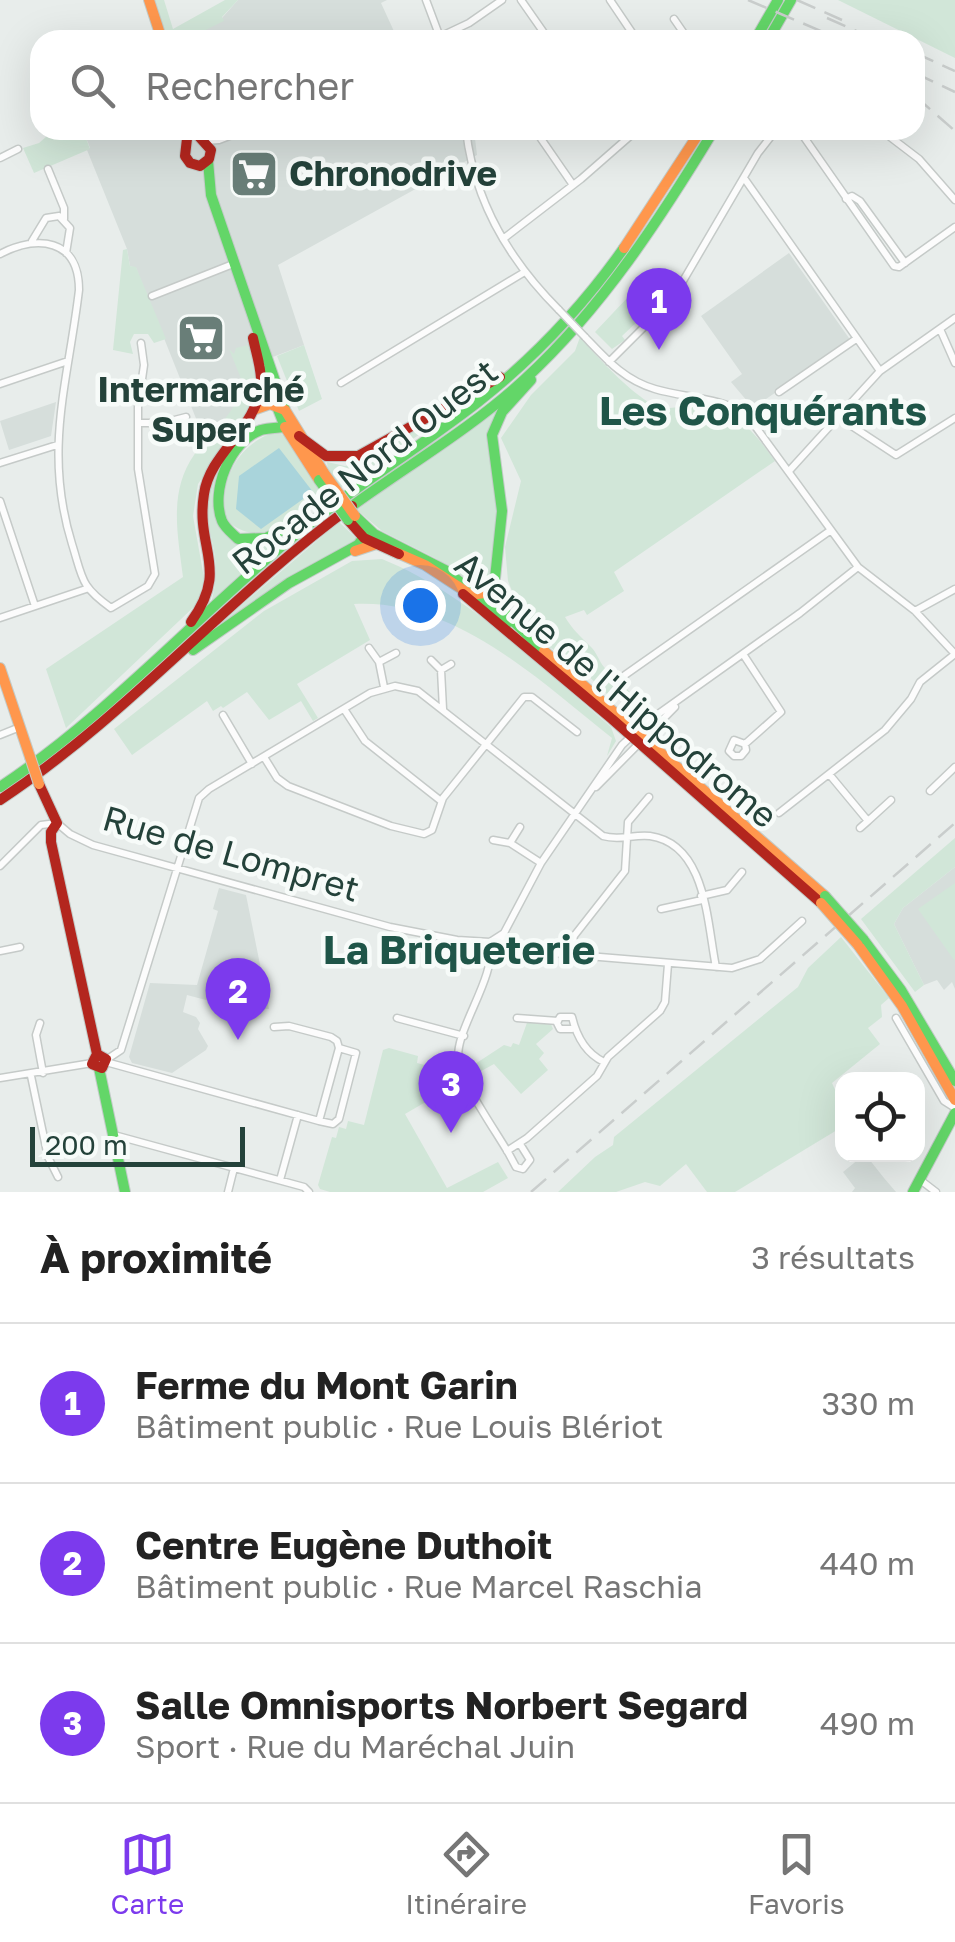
<!DOCTYPE html>
<html lang="fr">
<head>
<meta charset="utf-8">
<style>
  :root { --surface:#fff; --page:#f6f6f6; --text:#222; --muted:#767676; --line:#e0e0e0; --accent:#7c3aed }
  body { margin:0; font-family:"Golos Text",sans-serif; background:var(--page); color:var(--text) }
  .controls { position:absolute; right:30px; bottom:30px; display:grid; overflow:hidden; border-radius:20px; box-shadow:0 10px 40px #0002 }
  .controls button { width:90px; height:90px; display:grid; place-items:center; padding:0; border:0; border-bottom:2px solid var(--line); background:var(--surface); color:var(--text); font:50px sans-serif }
  .scale { position:absolute; left:30px; bottom:25px; width:215px; box-sizing:border-box; padding-left:10px; border:5px solid #24423a; border-top:0; font-size:28px; line-height:35px; white-space:nowrap; color:#24423a; -webkit-text-stroke:8px #f7fbf9; paint-order:stroke }
  .you { position:absolute; left:420px; top:605px; width:35px; height:35px; margin:-25px; border:8px solid #fff; border-radius:50%; background:#1a73e8; box-shadow:0 0 0 15px #1a73e833 }
  .badge { display:grid; place-items:center; width:65px; height:65px; border-radius:50%; background:var(--accent); color:#fff; font-size:32px; font-weight:700 }
  .pin { position:absolute; translate:-50% -82px; filter:drop-shadow(0 2px 5px #0008) }
  .pin::after { content:''; position:absolute; top:52px; width:35px; height:30px; background:inherit; clip-path:polygon(0 0,100% 0,50% 100%) }
  .list { margin:0; padding:0; list-style:none }
  h2 { display:flex; justify-content:space-between; align-items:center; height:130px; margin:0; padding:0 40px; font-size:42px }
  h2 small { font-size:32px; font-weight:400; color:var(--muted) }
  .list li { display:grid; grid-template-columns:65px 1fr auto; gap:30px; align-items:center; box-sizing:border-box; height:160px; padding:0 40px; border-top:2px solid var(--line) }
  .list b { display:block; font-size:38px; white-space:nowrap }
  .list p { margin:0; font-size:32px; white-space:nowrap; color:var(--muted) }
  .list em { font-size:32px; font-style:normal; color:var(--muted) }
  .icon { flex:none; width:55px; height:55px; fill:none; stroke:currentColor; stroke-width:2; stroke-linecap:round; stroke-linejoin:round }
  .map { position:relative; flex:none; width:955px; height:1192px; overflow:hidden }
  .search { position:absolute; background:var(--surface); box-shadow:0 10px 40px #0002; left:30px; right:30px; top:30px; height:110px; display:flex; align-items:center; gap:25px; box-sizing:border-box; padding:0 35px; border-radius:30px; color:var(--muted); font-size:38px }
  .sheet { height:610px; background:var(--surface) }
  nav { display:flex; justify-content:space-around; align-items:center; box-sizing:border-box; height:140px; border-top:2px solid var(--line); background:var(--surface); font-size:28px; color:var(--muted) }
  nav a { display:grid; justify-items:center; gap:5px }
  nav .on { color:var(--accent) }
  .map>svg:first-child { display:block }
</style>
</head>
<body>
<div class="map">
<svg width="955" height="1192" viewBox="0 0 955 1192">
  <rect width="100%" height="100%" fill="#e8edeb"/>
  <!-- built -->
  <path fill="#d6dedb" d="M238,0H387L381,3L398,40H173L222,18Z
    M83,130H474L477,155L278,265L304,345L252,365L235,409L205,441L136,268L130,266L127,249L87,150L90,148Z
    M789,253L851,341L753,408L731,382L742,374L701,316Z
    M56,402L51,436L9,450L0,421Z
    M955,867V989L952,982L944,990L937,980L924,985L894,924L903,908Z
    M219,888L246,895L269,1009L236,1008L187,995L183,1012L196,1017L200,1023L198,1029L208,1046L206,1050L172,1073L132,1063L129,1057L150,983L197,985L218,911L213,909Z
    M865,1154L884,1178L896,1192H852L855,1188L843,1172Z"/>
  <!-- green -->
  <path fill="#d1e6d8" d="M154,0H164L173,29L225,0H238L222,17L224,21L185,40H168Z
    M838,0H955V58Z
    M54,130H83L90,149L34,173L23,148L39,143Z
    M127,249L130,266L136,267L166,339L154,343L148,334H134L130,342L133,354L113,350L123,250Z
    M629,296L647,320L641,318L622,336L625,340L612,349L595,332Z
    M580,337C594,354 642,406 663,408C673,409 684,405 695,406C735,408 753,430 775,461L614,572L624,591L587,615L584,610L565,617C572,629 581,637 591,647C597,653 599,661 604,667C617,683 634,689 640,710L630,714L620,699L608,695L573,661L542,643L516,601L508,581L505,547L521,481L501,438L531,395L575,351Z
    M248,345L256,378L251,408L198,484L193,516L204,578L198,603L66,728L46,669L183,577C178,536 168,492 194,455C214,427 229,422 244,386L229,349L234,354L236,348Z
    M304,345L322,399L299,411L277,356Z
    M481,393L340,488L328,471L327,462L345,466L358,463Z
    M507,401L490,431L488,449L498,494V515L488,585L482,589L435,558L382,531L357,510Z
    M274,432L284,435L325,497C295,521 261,551 226,520C219,481 236,446 274,432Z
    M240,442C234,450 226,459 221,468C196,515 229,556 279,540L211,603C232,529 173,518 240,442Z
    M339,522L358,540L289,577L211,631Z
    M382,559C469,594 540,667 611,727L616,741L607,756L612,738C537,679 456,599 354,604L370,640L297,684L318,718L313,721L301,701L269,720L247,692L223,708L221,706L213,711L207,701L132,755L114,729L264,611L352,561Z
    M955,838V867L903,908L894,924L924,985L915,992L861,919Z
    M955,883V959L954,960L918,909Z
    M841,937L889,998L881,1005L882,1017L868,1028L880,1044L832,1083L842,1105V1127L735,1192H707L686,1164L660,1186L645,1182L616,1192H558L595,1157L613,1145L614,1137L798,987L808,968Z
    M528,1020L550,1022L553,1029L536,1044L544,1053L539,1059L548,1070L521,1094L494,1064L474,1075L467,1060L475,1064L504,1045L511,1047L513,1043L519,1045Z
    M389,1048L418,1056L417,1063L456,1073L460,1082L405,1114L447,1188L498,1162L508,1178L483,1192H330L320,1189L318,1185L332,1137L336,1138L339,1127L346,1129L348,1121L364,1125L383,1050Z"/>
  <!-- water -->
  <path fill="#a9d4db" d="M279,448L313,492L261,529L236,509L239,476Z"/>
  <g fill="none" stroke-linecap="round" stroke-linejoin="round">
    <!-- street casing -->
    <g stroke="#c5cac8" stroke-width="9">
      <path id="street" d="M426,0L441,40
        M521,0L549,40
        M610,0L637,40
        M433,40L469,23L502,0
        M673,40L683,32L674,19
        M466,130C474,201 509,260 559,310
        M535,130L573,185
        M799,130L894,266L899,267L955,227
        M881,130L919,159L955,200
        M204,141L219,140L245,130
        M0,158L18,149
        M48,169L64,208V219
        M744,178L880,371
        M846,199L852,196L860,201L905,263
        M503,239L581,179L637,130
        M32,241L46,218L59,216L70,228L66,253
        M0,254C37,235 79,238 79,290C68,383 43,450 72,544C83,579 80,586 111,608L148,586L155,574L138,469V407L144,365L141,343
        M152,296L233,264
        M940,329L955,363
        M585,337C606,359 624,380 655,389C685,398 720,397 747,415L858,567L915,611L955,654
        M609,362L673,298L758,153L776,130
        M341,383L523,273
        M0,384L68,361
        M779,392L856,339
        M838,417L896,455L955,418
        M138,423H163L186,417
        M0,463L57,445
        M789,471L880,371L955,318
        M0,501L35,606
        M915,611L955,589
        M0,618L86,589
        M369,648L379,662
        M743,654L781,712L745,744L746,750L741,756H734L729,751L734,740L745,744
        M431,660L441,670
        M625,675L831,530
        M384,687L379,662L396,653
        M344,709L365,741L441,801
        M443,709L441,670L451,664
        M223,715L252,764
        M620,715L647,720
        M0,735L20,727
        M264,757L277,778L288,786L391,826L424,834L432,830L443,798L524,697H532L577,732
        M829,774L868,821L891,800
        M596,787L675,707
        M930,791L955,767
        M779,813L885,730L911,699L920,682L955,654
        M520,827L510,843L541,863
        M860,828L868,821
        M493,840L510,843
        M0,866L41,825L57,823L70,834L93,845L390,927L457,940L490,942
        M701,896L727,890L742,872
        M661,909L702,900
        M501,936L516,950L732,968L760,959L802,921
        M490,942L504,933L541,863L622,745L647,722L800,613L858,567
        M490,942C497,980 451,1033 459,1064C466,1089 495,1130 509,1154L516,1167L523,1169L530,1160L520,1144
        M0,951L20,947
        M570,956L574,936L625,871L628,822L649,797
        M397,1018L464,1036
        M517,1018L558,1021
        M896,1018L944,1101L955,1108
        M40,1023L36,1035L43,1073
        M274,1027L289,1026L331,1037L337,1041L339,1048L356,1053L339,1119L333,1124L319,1121L339,1048
        M572,1029H560L557,1023L560,1017H572C576,1034 585,1053 604,1062
        M106,1060L121,1050L199,798L209,789L370,693L395,686L418,691L603,836C620,841 634,834 650,836C707,844 707,924 716,967
        M106,1062L319,1121
        M31,1076L48,1157L58,1177
        M0,1078L92,1063
        M114,1135L304,1187L309,1192
        M507,1151L527,1138L597,1076L608,1057L660,1011L665,1002L668,964
        M919,1179L936,1192
        M280,1180L298,1115
        M228,1192L234,1168"/>
    </g>
    <!-- fast casing -->
    <g stroke="#c3cbc8" stroke-width="12">
      <path id="fast" d="M755,40L778,0
        M768,40L791,0
        M208,161L211,195L285,410
        M263,371L285,427
        M531,380L502,412L492,435L502,511L494,588L506,614L547,654
        M285,427C277,428 268,428 261,430C230,441 210,491 222,521C225,528 232,533 238,539L266,538L308,517
        M352,506C410,464 472,428 525,379C602,308 660,219 714,130
        M355,516L374,534L445,570L509,622
        M193,650L289,583L358,545L365,535L363,526
        M0,787C104,718 187,626 282,546C344,493 414,452 478,402C534,358 583,306 624,248
        M863,939L901,990L955,1081
        M99,1068L125,1192
        M913,1192L955,1113"/>
    </g>
    <!-- slow casing -->
    <g stroke="#c3cbc8" stroke-width="12">
      <path id="slow" d="M149,0L162,40
        M624,248L701,130
        M256,409L270,404L285,410
        M285,410L324,473
        M285,427L319,480
        M355,551L376,544
        M393,551L425,565L471,595L484,593L493,581
        M544,651L825,896
        M0,668L30,757
        M858,945L902,1006L955,1100"/>
    </g>
    <!-- jam casing -->
    <g stroke="#c3cbc8" stroke-width="12">
      <path id="jam" d="M188,130L185,156L190,163L200,166L209,159L211,150L193,130
        M299,436L326,456H358L500,377
        M348,520L364,538L399,554
        M463,594L612,719L821,903
        M191,622C230,568 195,549 204,494C210,452 257,429 261,384C262,369 256,353 253,338
        M39,784L57,823L51,832V842L97,1054L106,1059L102,1068L92,1064L97,1054
        M0,800C129,715 228,596 352,506"/>
    </g>
    <!-- street -->
    <use href="#street" stroke="#fcfcfc" stroke-width="6"/>
    <!-- fast -->
    <use href="#fast" stroke="#63d668" stroke-width="10"/>
    <!-- slow -->
    <use href="#slow" stroke="#ff974d" stroke-width="10"/>
    <!-- jam -->
    <use href="#jam" stroke="#b3261e" stroke-width="10"/>
    <!-- rail -->
    <path stroke="#c9cdcc" stroke-width="2.5" stroke-dasharray="20 10" stroke-linecap="butt" d="M748,0L842,40
      M797,0L842,20
      M827,18L877,40
      M915,53L955,71
      M915,73L955,92
      M915,96L955,131
      M531,1192L955,823"/>
    <!-- street-bridge casing -->
    <g stroke="#c5cac8" stroke-width="9" stroke-linecap="butt">
      <path id="street-bridge" d="M559,310L585,337"/>
    </g>
    <!-- fast-bridge casing -->
    <g stroke="#c3cbc8" stroke-width="12" stroke-linecap="butt">
      <path id="fast-bridge" d="M319,480L348,520
        M825,896L863,939"/>
    </g>
    <!-- slow-bridge casing -->
    <g stroke="#c3cbc8" stroke-width="12" stroke-linecap="butt">
      <path id="slow-bridge" d="M324,473L355,516
        M30,757L39,784
        M821,903L858,945"/>
    </g>
    <!-- street-bridge -->
    <use href="#street-bridge" stroke="#fcfcfc" stroke-width="6"/>
    <!-- fast-bridge -->
    <use href="#fast-bridge" stroke="#63d668" stroke-width="10"/>
    <!-- slow-bridge -->
    <use href="#slow-bridge" stroke="#ff974d" stroke-width="10"/>
  </g>
  <!-- icons -->
  <defs>
    <g id="supermarket-square" transform="scale(2.5)"><rect x="-9" y="-9" width="18" height="18" rx="4" fill="#697e78" stroke="#f7fbf9"/><path d="M-6-5.5h2.5l.6 2H6L4.5 2H-2.5L-4.4-4H-6ZM-1.5 3.2a1.3 1.3 0 1 0 .1 0ZM3 3.2a1.3 1.3 0 1 0 .1 0Z" fill="#fff"/></g>
  </defs>
  <g fill-rule="evenodd">
    <use href="#supermarket-square" x="254" y="174"/>
    <use href="#supermarket-square" x="201" y="338"/>
  </g>
  <g text-anchor="middle" stroke-width="9" stroke-linejoin="round" paint-order="stroke">
    <!-- poi labels -->
    <g font-size="35" font-weight="bold" fill="#24423a" stroke="#f7fbf9" text-anchor="start">
      <text x="289" y="186">Chronodrive</text>
      <text x="201" y="402" text-anchor="middle">Intermarché<tspan x="201" dy="40">Super</tspan></text>
    </g>
    <!-- street labels -->
    <g font-size="35" fill="#24423a" stroke="#f7fbf9">
      <text transform="translate(365 467) rotate(-38)" y="12">Rocade Nord Ouest</text>
      <text transform="translate(616 690) rotate(40)" y="12">Avenue de l'Hippodrome</text>
      <text transform="translate(231 854) rotate(16)" y="12">Rue de Lompret</text>
    </g>
    <!-- quarter labels -->
    <g font-size="40" font-weight="bold" fill="#1f5548" stroke="#f7fbf9">
      <text x="763" y="425">Les Conquérants</text>
      <text x="459" y="964">La Briqueterie</text>
    </g>
  </g>
</svg>
<div class="controls">
<button><svg class="icon" aria-label="locate" viewBox="0 0 24 24"><circle cx="12" cy="12" r="6"/><path d="M12 2v4M12 18v4M2 12h4M18 12h4"/></svg></button>
</div>
<div class="scale">200 m</div>
<div class="you"></div>
<div class="pin badge" style="left:659px;top:350px">1</div>
<div class="pin badge" style="left:238px;top:1040px">2</div>
<div class="pin badge" style="left:451px;top:1133px">3</div>
<div class="search"><svg class="icon" aria-label="search" viewBox="0 0 24 24"><circle cx="10" cy="10" r="6"/><path d="M15 15l6 6"/></svg>Rechercher</div>
</div>
<section class="sheet">
<h2>À proximité<small>3 résultats</small></h2>
<ul class="list">
<li><span class="badge">1</span><div><b>Ferme du Mont Garin</b><p>Bâtiment public · Rue Louis Blériot</p></div><em>330 m</em></li>
<li><span class="badge">2</span><div><b>Centre Eugène Duthoit</b><p>Bâtiment public · Rue Marcel Raschia</p></div><em>440 m</em></li>
<li><span class="badge">3</span><div><b>Salle Omnisports Norbert Segard</b><p>Sport · Rue du Maréchal Juin</p></div><em>490 m</em></li>
</ul>
</section>
<nav>
<a class="on"><svg class="icon" aria-label="map" viewBox="0 0 24 24"><path d="M3 6l6-2 6 2 6-2v14l-6 2-6-2-6 2zM9 4v14M15 6v14"/></svg>Carte</a>
<a><svg class="icon" aria-label="directions" viewBox="0 0 24 24"><path d="M12 3l9 9-9 9-9-9zM9 14v-3h6M13 9l2 2-2 2"/></svg>Itinéraire</a>
<a><svg class="icon" aria-label="saved" viewBox="0 0 24 24"><path d="M7 4h10v16l-5-4-5 4z"/></svg>Favoris</a>
</nav>
</body>
</html>
